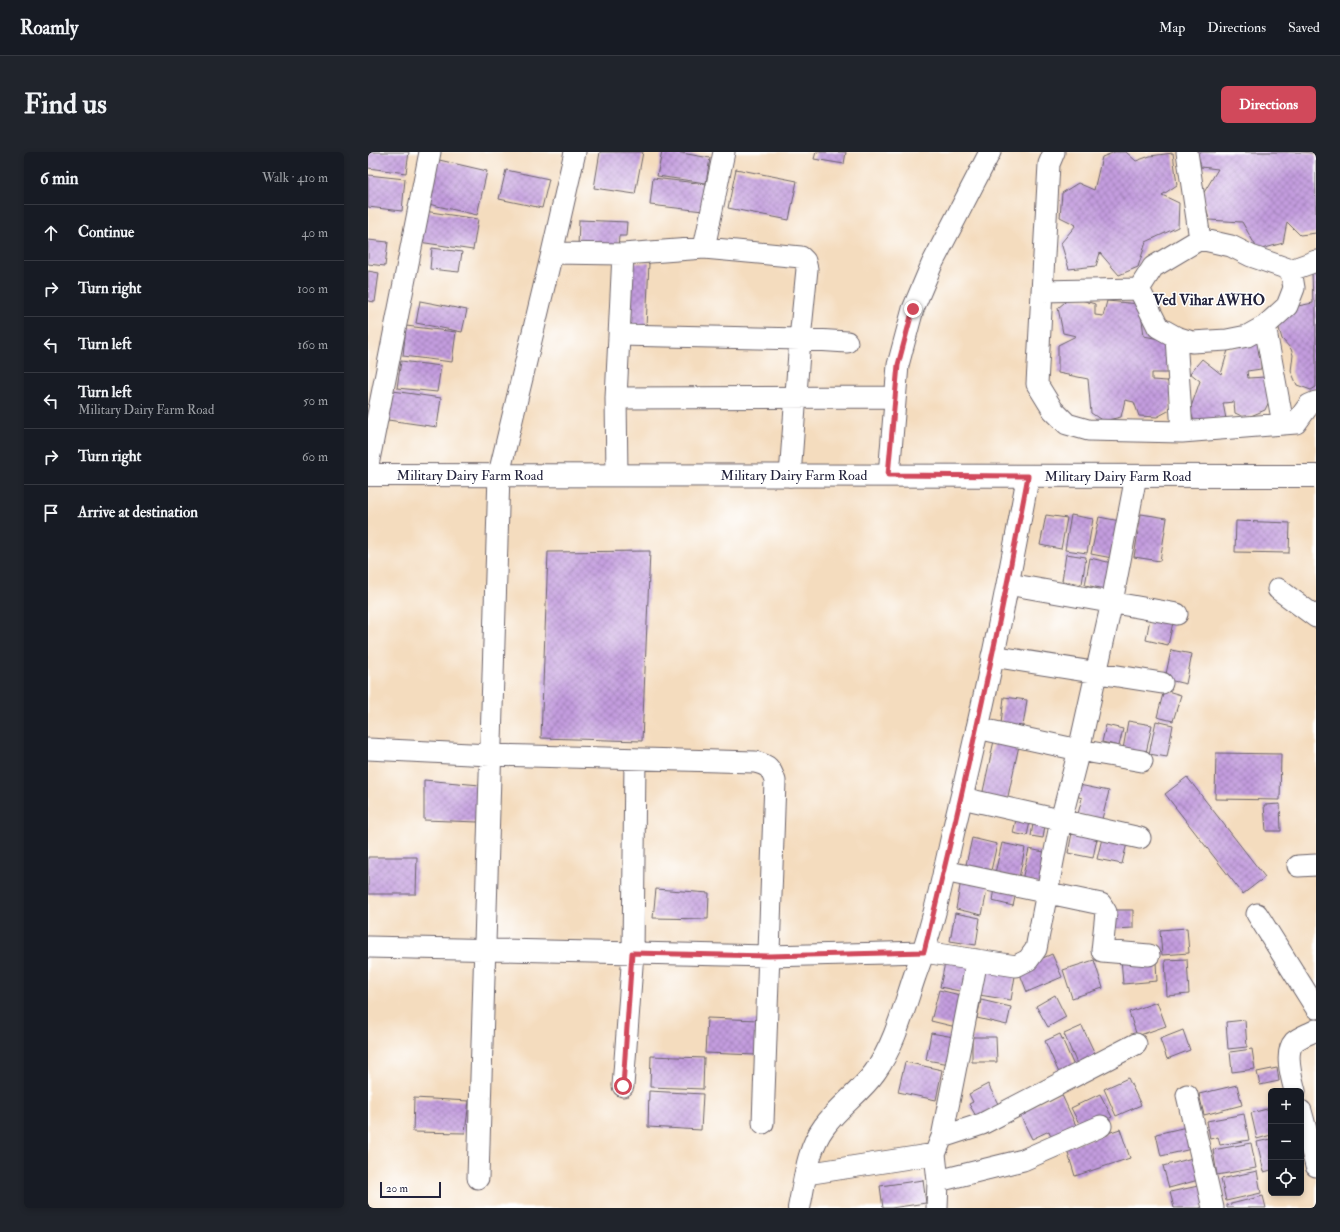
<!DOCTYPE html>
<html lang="en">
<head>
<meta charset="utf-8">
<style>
  :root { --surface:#171b24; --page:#20242c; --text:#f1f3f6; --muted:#9ea1a6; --line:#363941; --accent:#d1495b }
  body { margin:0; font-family:"IM FELL Double Pica",serif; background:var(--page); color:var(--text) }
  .controls { position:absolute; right:12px; bottom:12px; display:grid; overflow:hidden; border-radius:6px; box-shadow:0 2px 6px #0003 }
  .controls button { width:36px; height:36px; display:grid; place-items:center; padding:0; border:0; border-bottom:1px solid var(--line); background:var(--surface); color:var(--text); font:20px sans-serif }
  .scale { position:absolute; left:12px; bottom:10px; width:61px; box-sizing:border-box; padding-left:4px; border:2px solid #22223b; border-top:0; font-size:11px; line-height:14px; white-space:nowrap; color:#22223b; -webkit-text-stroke:3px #fff; paint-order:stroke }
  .stop { position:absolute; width:12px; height:12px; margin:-9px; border:3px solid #d1495b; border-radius:50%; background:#fff }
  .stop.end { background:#d1495b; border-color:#fff; box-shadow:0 1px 4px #0008 }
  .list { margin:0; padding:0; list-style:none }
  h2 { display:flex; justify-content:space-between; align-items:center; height:52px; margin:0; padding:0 16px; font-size:17px }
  h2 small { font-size:13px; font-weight:400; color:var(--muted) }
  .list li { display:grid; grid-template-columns:26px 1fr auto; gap:12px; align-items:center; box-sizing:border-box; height:56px; padding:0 16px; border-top:1px solid var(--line) }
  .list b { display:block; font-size:15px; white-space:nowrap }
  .list p { margin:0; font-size:13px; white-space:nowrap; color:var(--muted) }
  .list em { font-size:13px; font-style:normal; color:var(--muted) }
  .icon { flex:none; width:22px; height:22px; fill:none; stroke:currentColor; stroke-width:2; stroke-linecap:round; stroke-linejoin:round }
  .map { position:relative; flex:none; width:948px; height:1056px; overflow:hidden; border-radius:6px }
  header { display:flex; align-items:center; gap:24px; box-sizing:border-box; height:56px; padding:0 20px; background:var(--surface); border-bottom:1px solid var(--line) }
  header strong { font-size:19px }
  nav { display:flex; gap:22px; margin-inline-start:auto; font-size:14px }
  .intro { display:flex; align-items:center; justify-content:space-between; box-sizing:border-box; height:96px; padding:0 24px }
  h1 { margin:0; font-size:28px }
  .button { padding:10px 18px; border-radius:6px; background:var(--accent); color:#fff; font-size:14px; font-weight:700 }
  main { display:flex; gap:24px; padding:0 24px }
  aside { flex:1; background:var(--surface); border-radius:6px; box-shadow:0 2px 6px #0003 }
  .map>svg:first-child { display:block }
</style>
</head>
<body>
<header>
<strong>Roamly</strong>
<nav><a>Map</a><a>Directions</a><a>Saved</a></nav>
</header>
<div class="intro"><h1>Find us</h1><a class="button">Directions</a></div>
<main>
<aside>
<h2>6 min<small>Walk · 410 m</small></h2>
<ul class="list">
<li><svg class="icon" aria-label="ahead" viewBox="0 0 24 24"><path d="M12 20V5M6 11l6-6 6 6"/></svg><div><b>Continue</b></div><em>40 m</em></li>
<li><svg class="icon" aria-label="right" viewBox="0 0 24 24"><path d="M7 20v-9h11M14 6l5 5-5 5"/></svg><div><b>Turn right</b></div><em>100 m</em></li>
<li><svg class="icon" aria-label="left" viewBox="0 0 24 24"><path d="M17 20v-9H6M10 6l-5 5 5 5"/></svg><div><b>Turn left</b></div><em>160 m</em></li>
<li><svg class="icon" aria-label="left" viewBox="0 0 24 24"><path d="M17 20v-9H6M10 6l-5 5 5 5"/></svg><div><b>Turn left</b><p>Military Dairy Farm Road</p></div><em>50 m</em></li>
<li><svg class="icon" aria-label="right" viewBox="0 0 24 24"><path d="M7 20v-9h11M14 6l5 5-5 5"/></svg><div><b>Turn right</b></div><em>60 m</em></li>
<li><svg class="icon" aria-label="arrive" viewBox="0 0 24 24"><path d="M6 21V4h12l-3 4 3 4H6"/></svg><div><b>Arrive at destination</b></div></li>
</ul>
</aside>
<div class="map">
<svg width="948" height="1056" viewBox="0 0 948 1056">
  <defs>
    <pattern id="building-cross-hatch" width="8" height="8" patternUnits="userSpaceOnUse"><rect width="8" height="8" fill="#c39cde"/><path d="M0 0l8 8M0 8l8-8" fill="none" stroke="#9e7fb5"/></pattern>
  </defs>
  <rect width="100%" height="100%" fill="#fff"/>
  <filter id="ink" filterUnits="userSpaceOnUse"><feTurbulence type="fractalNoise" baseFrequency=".025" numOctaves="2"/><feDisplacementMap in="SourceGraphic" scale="8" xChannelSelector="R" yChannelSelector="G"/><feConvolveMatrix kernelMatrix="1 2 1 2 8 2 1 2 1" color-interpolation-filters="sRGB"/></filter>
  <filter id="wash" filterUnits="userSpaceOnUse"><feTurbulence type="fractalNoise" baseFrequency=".012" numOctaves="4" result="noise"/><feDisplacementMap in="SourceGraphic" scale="16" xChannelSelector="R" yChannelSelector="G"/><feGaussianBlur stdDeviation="0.9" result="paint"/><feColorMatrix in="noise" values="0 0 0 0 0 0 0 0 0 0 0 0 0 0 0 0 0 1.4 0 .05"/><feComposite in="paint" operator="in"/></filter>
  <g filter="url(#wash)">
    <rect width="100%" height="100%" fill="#f4dcbe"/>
    <g id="blocks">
      <!-- building -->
      <path fill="url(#building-cross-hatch)" d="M0,0H41L38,21L0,16Z
        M232,0H275L267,42L226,36Z
        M294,0H308L342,6L338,31L289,24Z
        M448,0H478L476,12L446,7Z
        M747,0H758L768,9L782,4L805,1L809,33L794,43L811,51L810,75L778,90L770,115L751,123L732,101L728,114L701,117L693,91L708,73L692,65L694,41L710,31L726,38L734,5Z
        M829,0H932L946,1L948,5V81L932,83L919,70L915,91L890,98L874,70L841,68L835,42L850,17L833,15Z
        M67,7L119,19L109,63L56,51Z
        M368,17L429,29L421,68L360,56Z
        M138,18L181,27L174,56L131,47Z
        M0,23L37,27L34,59L0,55Z
        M285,26L338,32L335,59L282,53Z
        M56,59L110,67L105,98L51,90Z
        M211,68L259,70L258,84H251L250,97L210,95Z
        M0,88L20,90L17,114L0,112Z
        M64,96L94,100L91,120L62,117Z
        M260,111H281L278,175L257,174Z
        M948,118V235L943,238L929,233L923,219L925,203L923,197L914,187L910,173L925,155L945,151L944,119Z
        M0,119L11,121L7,150L0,149Z
        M703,145L727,152V163L735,164L739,149L772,152L776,184L801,189L800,221H784V228L799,229L805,237L802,258L789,265L771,264L766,250L757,248L753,265L735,269L723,261L720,227L690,221V193L708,184L695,181L690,156Z
        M52,149L99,158L94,180L48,171Z
        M38,174L88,180L84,210L35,204Z
        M888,190L893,195V217L879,219L880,226L898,225L904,243L897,258L878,266L867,261L866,250L855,251L858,267L827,272L822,258L832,229L822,221L834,207L853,222L860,198Z
        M33,209L73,214L69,240L29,236Z
        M25,239L73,246L69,275L20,268Z
        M773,362L799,366L792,409L766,405Z
        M678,363L699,366L693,397L672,393Z
        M703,363L725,367L719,401L697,398Z
        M731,365L752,369L744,406L723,402Z
        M868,369L922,371L921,401L867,400Z
        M282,399L274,589L173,586L180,400Z
        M698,402L718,405L714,432L694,429Z
        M722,406L744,411L738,437L717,433Z
        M783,461L806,466L800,493L778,488Z
        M803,498L824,502L818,532L797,527Z
        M796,538L813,543L805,569L789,565Z
        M636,545L659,548L655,574L633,572Z
        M760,569L784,573L778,601L755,597Z
        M788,569L805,573L799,605L781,602Z
        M738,573L755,577L751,594L734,590Z
        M627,584L652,589L639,649L614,644Z
        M848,601L913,602L912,648L847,647Z
        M819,625L897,725L875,742L797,642Z
        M56,628L112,633L110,670L56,668Z
        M711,633L741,639L734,667L710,662L714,646L708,644Z
        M912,652L913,679H898L896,653Z
        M649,663L663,665L659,684L645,681Z
        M666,666L678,668L675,686L663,684Z
        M705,676L730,681L725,706L700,701Z
        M735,682L760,687L754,712L729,707Z
        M604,686L629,692L622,723L597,717Z
        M634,691L657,696L651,726L627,721Z
        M661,697L681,701L674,732L654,728Z
        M0,705H49L48,742H0Z
        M593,728L620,734L614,763L588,757Z
        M626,736L648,741L645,754L624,749Z
        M288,737L341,741L340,767L285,766Z
        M746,758H765V776L746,777Z
        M587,761L612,766L608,793L582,789Z
        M819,776L821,801L794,803L792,778Z
        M684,802L694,825L659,840L650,817Z
        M578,806L603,812L596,840L572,835Z
        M753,806L788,810L789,829L755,832Z
        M819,807L821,842L799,844L797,808Z
        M726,808L735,836L704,846L695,818Z
        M616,812L648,818L643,848L611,843Z
        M571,838L596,844L588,875L563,869Z
        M687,843L698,865L680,875L668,854Z
        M613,848L643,855L639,873L609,866Z
        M789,850L798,874L769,884L761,860Z
        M339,866L390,868L388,903L337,901Z
        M877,868L879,895L860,897L858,870Z
        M714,874L729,906L710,914L696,882Z
        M815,878L822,898L799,907L792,887Z
        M563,881L586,885L582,912L558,908Z
        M692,882L706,914L691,921L677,889Z
        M604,885H628L629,910H604Z
        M884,897L887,917L864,920L862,900Z
        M283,904L336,906L335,937L282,935Z
        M537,910L574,918L568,948L530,940Z
        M909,916L911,929L892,933L889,920Z
        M760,926L773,953L748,964L736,937Z
        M620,932L631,954L609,966L601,952L605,950L601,942Z
        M869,933L874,953L836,963L831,942Z
        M281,939L335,942L333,978L280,975Z
        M693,941L711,980L686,992L681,979L664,987L651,961Z
        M732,942L744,965L715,979L703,956Z
        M46,946L101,949L97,981L45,980Z
        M903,956V983L889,987L883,961Z
        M876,962L881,988L852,993L850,985L842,987L839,969Z
        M823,974L828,996L793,1004L788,982Z
        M752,977L762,1006L707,1024L698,995Z
        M903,987V1018L896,1020L889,990Z
        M883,991L888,1016L849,1023L845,998Z
        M828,1005L834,1027L801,1036L795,1014Z
        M889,1019L893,1041L858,1049L853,1027Z
        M555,1028L558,1051L523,1056H515L512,1034Z
        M835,1033L839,1054L831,1056H806L802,1040Z
        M895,1044L898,1056H859V1053Z"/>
    </g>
  </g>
  <g filter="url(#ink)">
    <use href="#blocks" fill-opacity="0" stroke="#6c6369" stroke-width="1"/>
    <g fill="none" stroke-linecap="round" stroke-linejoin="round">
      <!-- minor casing -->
      <g stroke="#6c6369" stroke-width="23">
        <path id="minor" d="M686,0L681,12L669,232L685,258L699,272L720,278L814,280L915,272L928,271L941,253L948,250
          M819,0L832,87
          M336,96L356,0
          M184,101L255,102L336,96L433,105L437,109L439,117L432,187L422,324
          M771,137L790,175L808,185L814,280
          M674,139L771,137L785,115L832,87L863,94L883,104L923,118L948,109
          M251,183L432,187L479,190
          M808,185L824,190L859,188L879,184L897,174
          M248,246L527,245
          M915,272L897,174L919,154L926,136L923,118
          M0,313L62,0
          M249,323L248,246L255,102
          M521,323L530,213L545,157L564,112L622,0
          M640,432L809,462
          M910,437L948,465
          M624,504L794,531
          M609,576L711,598L774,609
          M0,597L122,603L387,610C400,613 403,616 407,629L395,971
          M594,646L772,686
          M930,714L948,713
          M576,719L733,752L738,760L734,799L781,803
          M889,762L948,856
          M0,795L401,804L556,800L648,814L660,808L668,797L693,668L711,598L744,450L768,324
          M255,934L265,801L267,607
          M927,939C924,927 916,901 926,890C931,885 941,882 948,878
          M819,943L845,1056
          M933,959L948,1014
          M574,985L614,972L768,892
          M438,1022L567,1002
          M110,1026L131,322L184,101L207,0
          M570,1029L655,1008L733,974
          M569,1056L570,1029L567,1002L574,985L609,808"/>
      </g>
      <!-- tertiary casing -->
      <g stroke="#6c6369" stroke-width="24">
        <path id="tertiary" d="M431,1056C437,1028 439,998 456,975C470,955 493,940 507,920C527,892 536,855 547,823C566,773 576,720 588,668C616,554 639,439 660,324"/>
      </g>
      <!-- secondary casing -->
      <g stroke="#6c6369" stroke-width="24">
        <path id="secondary" d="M0,323L948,324"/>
      </g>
      <!-- minor -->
      <use href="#minor" stroke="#fff" stroke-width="21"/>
      <!-- tertiary -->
      <use href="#tertiary" stroke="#fff" stroke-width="22"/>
      <!-- secondary -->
      <use href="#secondary" stroke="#fff" stroke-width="22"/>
    </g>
  </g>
  <g fill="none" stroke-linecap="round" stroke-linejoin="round" filter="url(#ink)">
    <!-- route -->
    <path stroke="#d1495b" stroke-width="5" d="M255,934L264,801L401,804L556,800C595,642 630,484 660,324L520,323L530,213L545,157"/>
  </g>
  <g text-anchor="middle" stroke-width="3" stroke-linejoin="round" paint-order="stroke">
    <!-- street labels -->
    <g font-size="14" fill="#22223b" stroke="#fff">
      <text x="102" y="328">Military Dairy Farm Road</text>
      <text x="426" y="328">Military Dairy Farm Road</text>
      <text x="750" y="329">Military Dairy Farm Road</text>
    </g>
    <!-- neighbourhood labels -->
    <g font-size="15" font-weight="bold" fill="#22223b" stroke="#fff">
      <text x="841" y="153">Ved Vihar AWHO</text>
    </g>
  </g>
</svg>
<div class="controls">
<button>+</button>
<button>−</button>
<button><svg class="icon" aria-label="locate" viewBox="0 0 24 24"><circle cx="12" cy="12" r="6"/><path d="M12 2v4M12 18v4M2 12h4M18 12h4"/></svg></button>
</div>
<div class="scale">20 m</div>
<div class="stop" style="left:255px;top:934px"></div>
<div class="stop end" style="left:545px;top:157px"></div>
</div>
</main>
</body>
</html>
